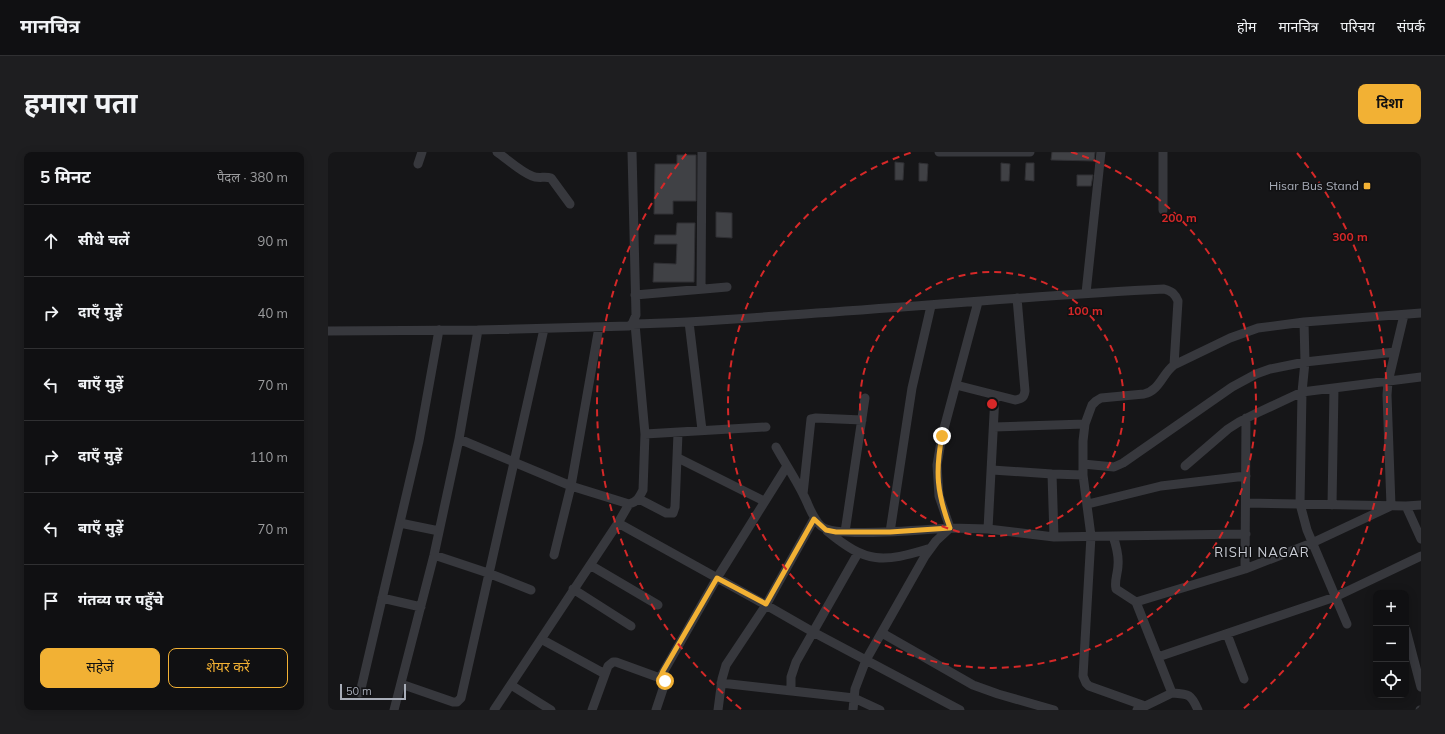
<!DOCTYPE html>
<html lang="hi">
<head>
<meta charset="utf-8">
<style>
  :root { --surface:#101012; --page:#1e1e20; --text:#f1f3f6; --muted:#9c9d9f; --line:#303032; --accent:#f2b134 }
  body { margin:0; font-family:Mulish,"Noto Sans Devanagari",sans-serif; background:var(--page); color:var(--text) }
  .controls { position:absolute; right:12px; bottom:12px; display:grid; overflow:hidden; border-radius:8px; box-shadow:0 2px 10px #0003 }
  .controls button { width:36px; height:36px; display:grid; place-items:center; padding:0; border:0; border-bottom:1px solid var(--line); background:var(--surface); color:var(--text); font:20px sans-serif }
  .scale { position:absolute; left:12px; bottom:10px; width:66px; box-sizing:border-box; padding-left:4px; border:2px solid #a8adb8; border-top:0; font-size:11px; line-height:14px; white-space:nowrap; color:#a8adb8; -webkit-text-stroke:3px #111113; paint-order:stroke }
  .stop { position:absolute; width:12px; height:12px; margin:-9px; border:3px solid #f2b134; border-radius:50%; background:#fff }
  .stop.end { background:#f2b134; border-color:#fff; box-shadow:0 1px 4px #0008 }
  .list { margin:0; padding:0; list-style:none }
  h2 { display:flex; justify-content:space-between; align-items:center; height:52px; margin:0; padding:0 16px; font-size:17px }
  h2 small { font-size:13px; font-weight:400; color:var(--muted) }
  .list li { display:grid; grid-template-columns:26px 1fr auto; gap:12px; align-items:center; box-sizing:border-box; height:72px; padding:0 16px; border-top:1px solid var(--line) }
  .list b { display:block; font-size:15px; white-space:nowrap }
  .list em { font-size:13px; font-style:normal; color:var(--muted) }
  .actions { display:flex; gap:8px; padding:12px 16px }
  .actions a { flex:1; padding:9px 0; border:1px solid var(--accent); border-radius:8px; text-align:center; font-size:14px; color:var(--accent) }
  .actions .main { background:var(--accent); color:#111 }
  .icon { flex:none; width:22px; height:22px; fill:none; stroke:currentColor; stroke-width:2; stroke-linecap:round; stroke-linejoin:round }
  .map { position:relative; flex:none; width:1093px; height:558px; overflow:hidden; border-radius:8px }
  header { display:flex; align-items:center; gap:24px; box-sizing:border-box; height:56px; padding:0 20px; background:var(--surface); border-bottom:1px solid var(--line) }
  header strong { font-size:19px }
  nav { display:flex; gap:22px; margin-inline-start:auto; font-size:14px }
  .intro { display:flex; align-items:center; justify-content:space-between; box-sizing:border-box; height:96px; padding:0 24px }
  h1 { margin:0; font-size:28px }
  .button { padding:10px 18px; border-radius:8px; background:var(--accent); color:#111; font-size:14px; font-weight:700 }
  main { display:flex; gap:24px; padding:0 24px }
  aside { flex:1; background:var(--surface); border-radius:8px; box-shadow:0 2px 10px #0003 }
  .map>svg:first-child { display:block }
</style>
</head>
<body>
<header>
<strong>मानचित्र</strong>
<nav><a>होम</a><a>मानचित्र</a><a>परिचय</a><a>संपर्क</a></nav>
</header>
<div class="intro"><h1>हमारा पता</h1><a class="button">दिशा</a></div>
<main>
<aside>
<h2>5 मिनट<small>पैदल · 380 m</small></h2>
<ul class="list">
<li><svg class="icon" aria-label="ahead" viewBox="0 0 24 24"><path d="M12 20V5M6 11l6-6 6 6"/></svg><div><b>सीधे चलें</b></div><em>90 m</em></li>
<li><svg class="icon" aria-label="right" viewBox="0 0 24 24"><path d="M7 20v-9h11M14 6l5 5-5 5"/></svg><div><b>दाएँ मुड़ें</b></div><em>40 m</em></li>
<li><svg class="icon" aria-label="left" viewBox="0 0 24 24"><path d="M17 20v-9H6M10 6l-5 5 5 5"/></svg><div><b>बाएँ मुड़ें</b></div><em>70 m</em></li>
<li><svg class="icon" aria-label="right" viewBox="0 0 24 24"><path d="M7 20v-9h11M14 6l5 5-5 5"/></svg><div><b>दाएँ मुड़ें</b></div><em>110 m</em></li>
<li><svg class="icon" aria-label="left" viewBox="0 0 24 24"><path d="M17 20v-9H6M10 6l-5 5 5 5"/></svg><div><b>बाएँ मुड़ें</b></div><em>70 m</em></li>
<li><svg class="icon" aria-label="arrive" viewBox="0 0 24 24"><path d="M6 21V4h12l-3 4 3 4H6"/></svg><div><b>गंतव्य पर पहुँचे</b></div></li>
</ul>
<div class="actions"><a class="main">सहेजें</a><a>शेयर करें</a></div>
</aside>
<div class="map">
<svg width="1093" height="558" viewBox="0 0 1093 558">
  <rect width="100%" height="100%" fill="#161618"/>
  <!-- building -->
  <path fill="#404145" stroke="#303034" d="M724,0H767L766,9L723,8Z
    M349,3H368V49H345V62H326L327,12H349Z
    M567,10L576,11L575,28H567Z
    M591,11L600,12L599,29H591Z
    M673,11L682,12L681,29H673Z
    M698,11H706V29L697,28Z
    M749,23H765L763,34H749Z
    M388,60L404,61V86L388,85Z
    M349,71H367L366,130H325L326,111L348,112L349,92H326L327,83H348Z"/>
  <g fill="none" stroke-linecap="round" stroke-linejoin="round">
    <!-- street -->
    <path stroke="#37383d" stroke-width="9" d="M169,0C179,7 193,20 204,24C210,27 217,24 223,26L242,52
      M611,0H702
      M90,12L94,0
      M835,58V0
      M373,137L374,0
      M758,141L773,0
      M307,143L399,135
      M361,170L374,278
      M976,170L977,210L974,240L972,352L979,378L1019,472
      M304,172C362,171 419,166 477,162C597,154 716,143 836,137C844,139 847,142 850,149L846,213
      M0,179L150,178L301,174L304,172L308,163L304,0
      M628,233L687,248C693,247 696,246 697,239L689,146
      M666,275L757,272
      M317,282L438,275
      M131,287L243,334L301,352C309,350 311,346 315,338L317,282L307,172
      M448,295C457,311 467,326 475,342C481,353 484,366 493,374C507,387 599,377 622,376L611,344L609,313L614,284L650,150
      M350,306L436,349
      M755,312L786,315L795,311L904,235L928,222L942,217L977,210L1067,200
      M857,314L900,277L911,270L929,261L974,240L1093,225
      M664,318L724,322L755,323
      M724,322L726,385
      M475,342L483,267L488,266L534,268
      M311,347L338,361H345L347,355L350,281
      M918,351L1078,354L1093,353
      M760,352L833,334L918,324
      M1004,353L1006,236
      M1078,354L1093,387
      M72,371L111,379
      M290,371L438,453L485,480L632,558
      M660,377L667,243
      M499,379C539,412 554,411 603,396
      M517,380L537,246
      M562,380L584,236L603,154
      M785,384L918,382
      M106,403L160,421L203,438
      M226,403L243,334L271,175
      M262,413L330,453
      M917,417L918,266
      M245,437L303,474
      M54,446L93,455
      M808,450L917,417L984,391L1063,354L1059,243L1060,230L1076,163
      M1078,478L1093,535
      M554,481L645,533L670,542L726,558
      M899,482L916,527
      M213,487L277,522
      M830,505L1007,445L1093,404
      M393,531L526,546L552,558
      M73,532L125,550H129L133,546L216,177
      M183,533L223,558
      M463,539V525L468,510L530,401
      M32,541L91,289L111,178
      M844,541C861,542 863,542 870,558
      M817,554L761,534L758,531L755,524L763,384L755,323V289L757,272L761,261L764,253L768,249L773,246L816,242C832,238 834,222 846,213L902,186L930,176L976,170L1093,161
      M66,558L106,403L131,287L150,178
      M166,558L290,371L301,352
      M264,558L280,514L285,510H288L332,526L389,426L459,314
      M328,558L337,531L336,528L332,526
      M390,558L394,527L398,513L438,453L486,367
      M525,558L527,537L538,508L597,404L608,389L622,376L660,377L726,385L785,384C788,393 791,403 790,413C790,421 786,429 788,437L808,450L844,541L809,558
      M1092,558H1093"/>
  </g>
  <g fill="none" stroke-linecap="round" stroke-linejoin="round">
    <!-- route -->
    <path stroke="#f2b134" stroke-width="5" d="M337,529L332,526L335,519L389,426L438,452L486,367L498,378L508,380H562L622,376C609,341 607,320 614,284"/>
  </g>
  <!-- distance rings -->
  <g fill="none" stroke="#d62828" stroke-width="2" stroke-dasharray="7 5">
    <circle cx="664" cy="252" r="132"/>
    <path d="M743 0A264 264 0 1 1 585 0"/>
    <path d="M413 557A395 395 0 0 1 359 1M969 1A395 395 0 0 1 915 557"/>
  </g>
  <!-- markers -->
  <rect fill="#f2b134" stroke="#111113" stroke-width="1.5" x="1035" y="30" width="8" height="8" rx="2"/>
  <g text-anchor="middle" stroke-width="3" stroke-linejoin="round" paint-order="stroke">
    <!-- poi labels -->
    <g font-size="12" fill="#a8adb8" stroke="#111113" text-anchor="end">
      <text x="1031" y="38">Hisar Bus Stand</text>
    </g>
    <!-- neighbourhood labels -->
    <g font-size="13" letter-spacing="1" fill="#c9ccd4" stroke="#111113">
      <text x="934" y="405">RISHI NAGAR</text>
    </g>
  </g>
  <circle cx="664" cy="252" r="6" fill="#d62828" stroke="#111113" stroke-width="2"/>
  <g font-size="12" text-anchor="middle" font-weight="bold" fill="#d62828" stroke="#111113" stroke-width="3" stroke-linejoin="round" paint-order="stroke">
    <text x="851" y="70">200 m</text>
    <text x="1022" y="89">300 m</text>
    <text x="757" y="163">100 m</text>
  </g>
</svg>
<div class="controls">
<button>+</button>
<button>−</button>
<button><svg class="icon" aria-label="locate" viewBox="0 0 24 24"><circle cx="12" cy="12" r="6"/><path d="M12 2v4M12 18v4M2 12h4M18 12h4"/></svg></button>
</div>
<div class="scale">50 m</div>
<div class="stop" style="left:337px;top:529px"></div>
<div class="stop end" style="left:614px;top:284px"></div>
</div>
</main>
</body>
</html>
